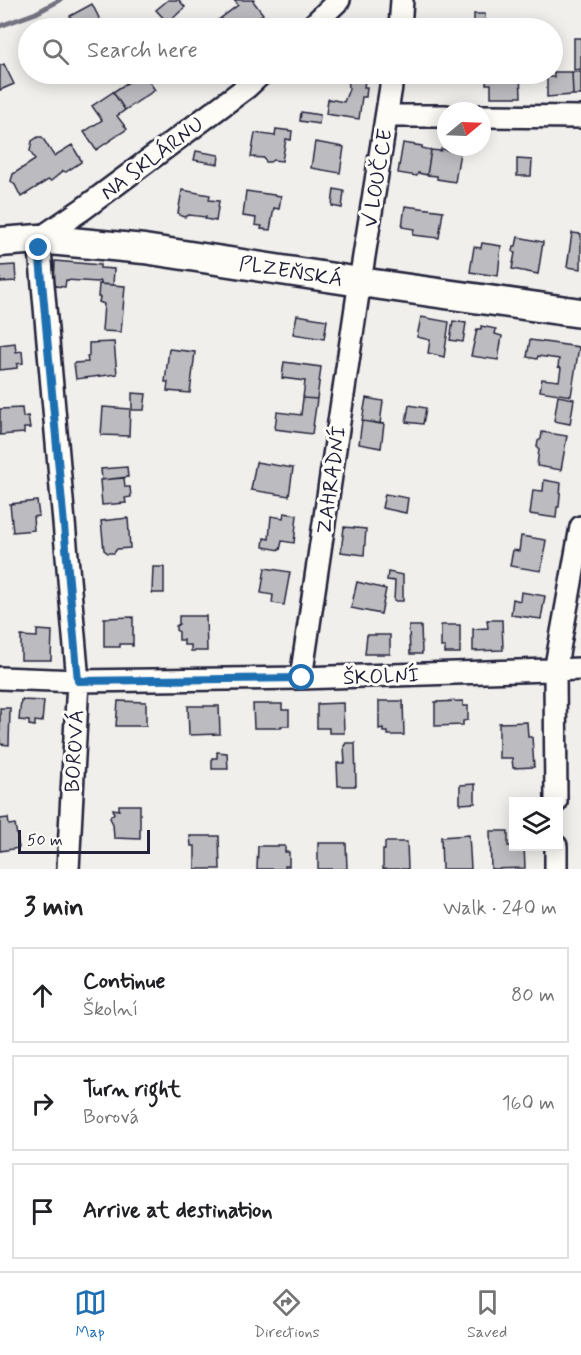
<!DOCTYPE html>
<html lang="en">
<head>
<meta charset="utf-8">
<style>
  :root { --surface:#fff; --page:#f2f2f2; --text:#202124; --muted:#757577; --line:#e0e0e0; --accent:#1f6fb2 }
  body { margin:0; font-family:Mynerve,sans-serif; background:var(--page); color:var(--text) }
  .controls { position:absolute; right:18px; bottom:18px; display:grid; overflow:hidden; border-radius:0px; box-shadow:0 3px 15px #0003 }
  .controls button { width:54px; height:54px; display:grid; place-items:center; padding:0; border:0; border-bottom:2px solid var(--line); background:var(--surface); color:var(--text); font:30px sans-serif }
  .compass { position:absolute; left:437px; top:102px; width:54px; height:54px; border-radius:50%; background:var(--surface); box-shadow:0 3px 15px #0003; rotate:71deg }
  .scale { position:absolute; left:18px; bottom:15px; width:132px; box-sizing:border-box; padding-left:6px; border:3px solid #22223b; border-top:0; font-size:16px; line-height:21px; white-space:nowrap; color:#22223b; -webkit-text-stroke:4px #fdfcf7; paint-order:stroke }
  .stop { position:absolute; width:18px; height:18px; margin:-14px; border:4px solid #1f6fb2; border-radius:50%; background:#fff }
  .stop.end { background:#1f6fb2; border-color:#fff; box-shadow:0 2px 6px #0008 }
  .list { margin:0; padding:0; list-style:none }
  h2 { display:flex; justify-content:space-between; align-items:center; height:78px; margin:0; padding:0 24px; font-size:26px }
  h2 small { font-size:20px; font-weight:400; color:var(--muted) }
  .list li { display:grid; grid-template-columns:39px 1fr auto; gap:18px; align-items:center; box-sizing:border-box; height:96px; margin:0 12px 12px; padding:0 12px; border:2px solid var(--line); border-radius:0px }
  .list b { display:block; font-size:22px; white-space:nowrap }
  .list p { margin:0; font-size:20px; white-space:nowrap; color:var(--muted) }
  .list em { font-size:20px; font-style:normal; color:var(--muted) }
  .icon { flex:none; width:33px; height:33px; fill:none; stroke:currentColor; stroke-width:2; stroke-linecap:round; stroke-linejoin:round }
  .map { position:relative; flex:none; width:581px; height:869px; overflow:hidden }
  .search { position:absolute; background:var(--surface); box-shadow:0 3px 15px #0003; left:18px; right:18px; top:18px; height:66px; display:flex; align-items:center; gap:15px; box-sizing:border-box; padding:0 21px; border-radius:33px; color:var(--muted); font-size:22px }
  .sheet { height:402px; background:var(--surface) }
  nav { display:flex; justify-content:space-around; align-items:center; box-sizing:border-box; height:84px; border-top:2px solid var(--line); background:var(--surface); font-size:16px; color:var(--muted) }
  nav a { display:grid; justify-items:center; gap:3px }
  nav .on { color:var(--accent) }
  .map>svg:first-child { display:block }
</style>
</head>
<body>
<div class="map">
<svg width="581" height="869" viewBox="0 0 581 869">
  <rect width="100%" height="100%" fill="#f0efec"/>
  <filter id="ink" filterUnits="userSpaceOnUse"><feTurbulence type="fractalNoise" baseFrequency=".0167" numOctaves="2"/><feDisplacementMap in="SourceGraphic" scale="12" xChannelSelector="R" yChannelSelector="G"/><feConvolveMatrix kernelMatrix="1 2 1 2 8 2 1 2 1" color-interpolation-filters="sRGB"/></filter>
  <g filter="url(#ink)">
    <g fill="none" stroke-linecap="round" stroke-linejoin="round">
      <!-- stream -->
      <path stroke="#737381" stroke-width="5" d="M0,26L36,13L60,0"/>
    </g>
    <!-- building -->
    <path fill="#bcbcc0" stroke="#22223b" stroke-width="1.5" d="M168,0H179L185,7L168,23L156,10Z
      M234,0H254L253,1L263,14L243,28H228L221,18L238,5Z
      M92,4L102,24L94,28H77L70,16Z
      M474,14H485L484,28H474Z
      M221,18L228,28H206Z
      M574,38H581V69L574,70Z
      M4,64L14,84L0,90V66Z
      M554,72H572L573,95L547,97V77H554Z
      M572,72H581V95H573Z
      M125,74H150L146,77L155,90L125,110L113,92L130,81Z
      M332,74H366L364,87H367L366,97H362L359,119L326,114L328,99L344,102L349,89L348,77L332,75Z
      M487,74H520L521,97H491V84H486Z
      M113,92L125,110L117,116L127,129L96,150L84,132L102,120L92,106Z
      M301,112L320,115L319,124L300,121Z
      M276,129L292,131L291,140L286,139L282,161L273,160L270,162H266L264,158L251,157L255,133L275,136Z
      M38,137H42L54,156L72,145L81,160V162L66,172L63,171L51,181L48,180L21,197L15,185L11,181L13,174L35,160L30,151L32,141Z
      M315,142L344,147L340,173L311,168Z
      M403,143L422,146V148L431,150L427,175L418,173L417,176L398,173Z
      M441,149L460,152L455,182L437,179V176L427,175L431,150L441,151Z
      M196,151L219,155L218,164L194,160Z
      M517,159L532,160L531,176H517Z
      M334,189L344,191L342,208L332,206Z
      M182,190L210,195L209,200L219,201L216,221L205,219L206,217L189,215L185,217L181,216L178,213Z
      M246,191L281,196L279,209L274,208L270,230L261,229L262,226L255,225L256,218L243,216Z
      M405,206L443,211L439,238L413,235L414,229L402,227Z
      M572,233L581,234V269L567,267Z
      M518,237L543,242L538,274L512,269L515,253L513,252L514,246H516Z
      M482,243L501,246L498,276L470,272L474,247L481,248Z
      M55,261L100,265V268L114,269L113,285L101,284V282L99,281L98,282L66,280L65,287L54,286Z
      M15,265L16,281L0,282V266Z
      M99,284L125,286L121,332L102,331L104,304L99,302L100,297H98Z
      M297,315L327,320L324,339L293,334Z
      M421,317L449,322L444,357L428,353L430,340L417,337Z
      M453,321L466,323L463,342L450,340Z
      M481,326L496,329L495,334L502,336L498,360L471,356L477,329H481Z
      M530,340L579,347L571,396L540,391L542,379L559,381L561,368L558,367L559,359L538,356L537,359L527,357Z
      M114,342L117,374L76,379L74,363L88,362L87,356H89V343Z
      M15,343L16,352L22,351L23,363L17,364V368L0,370V345Z
      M169,349L195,352L190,393L167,391L168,382H165Z
      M284,362L321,367L317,399L303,398L305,381L282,378Z
      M132,393L146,394L144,410H132Z
      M558,396L574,399L570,424L554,421Z
      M303,398L317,399L312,434L275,429L277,412L301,415Z
      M366,398L383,401L380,424L362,421Z
      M409,405L426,408L423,424L406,422Z
      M103,407L130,409L129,436L101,435Z
      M22,408L23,417L28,416L30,428H24V433L0,435V409Z
      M362,421L384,424L381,448L359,444Z
      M542,432L567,436L561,470L537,466L539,449L537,447L538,441L541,439Z
      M256,462L293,468L289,496L251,490Z
      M127,467L128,477L102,480L101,469Z
      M124,478L125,487H130L131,497L125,498L126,503L102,505L100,480Z
      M544,480L561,483L559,507H557L556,518L530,514L533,490L543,491Z
      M385,494L408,498L406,513L382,508Z
      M37,501L39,516L33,517L34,530L13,532L10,504Z
      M284,513L297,515L294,543L282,541L280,550L263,547L264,538L269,539L271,516L283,518Z
      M128,518L130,548L117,549L114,553H108L104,550L101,521Z
      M344,527L366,529L364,555L341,552Z
      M521,536L546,540L541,571L510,566L513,550L519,551Z
      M153,567H164V593H152Z
      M265,568L290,572L284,605L272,603L273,595L261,593Z
      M388,572L403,575V601H394L395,581L387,580Z
      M357,582L386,589L381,614L351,608Z
      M521,592L545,596L541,619L511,615L513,599L520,601Z
      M179,616H206L207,651H191V645H184V640H179V632L176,630V626L179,624Z
      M133,617V646H132V644H120V647H104V618Z
      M487,620H502L503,650L473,651V629L488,628Z
      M441,625H460V653H445V647H441Z
      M409,626H421L422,654H410Z
      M37,630L52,631L51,660H21V636L37,637Z
      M367,635H390V654H365Z
      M21,700L44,701L42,722L35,721V726L29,725V721L19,720Z
      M118,701L146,702V726H116Z
      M379,701H403L404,735H388V732H383V728L379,729Z
      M463,701V706H468V720L463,721V725L435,726V702Z
      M343,703L344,733H329V728H317V704Z
      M253,704H282V710H289V726H281V728H254Z
      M188,706H219L220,734L189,735Z
      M0,708H10L9,745L0,744Z
      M527,722L528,737H532L534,767L513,768L512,758H499V723Z
      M346,743H355L356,786H338L337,763H345L344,746Z
      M217,752L227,753L228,769H212V758H217Z
      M475,784V803L460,804V785Z
      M119,805H140V839L114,838L113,824L110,818L111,815L114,814L113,809L119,810Z
      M8,818L9,825L15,824L19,848L0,851V819Z
      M490,831H508V846H524L525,868L491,869Z
      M469,835L471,869H442L441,837Z
      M190,836H219L220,869H195V846H191Z
      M385,842H407L408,869H383V850H385Z
      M318,843H346L347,869H318Z
      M258,846H285V852H289V866H285V869H257Z"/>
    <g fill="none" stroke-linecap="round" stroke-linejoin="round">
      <!-- minor casing -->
      <g stroke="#22223b" stroke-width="26">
        <path id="minor" d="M310,28L339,0
          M400,28L402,0
          M387,116H446
          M482,116L581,117
          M0,678L78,681L301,678L581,669
          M301,678L358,294L393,74
          M556,802L555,671L581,527
          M556,846V869
          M68,869L78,681L39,239L83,209L247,87L261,74"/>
      </g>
      <!-- secondary casing -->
      <g stroke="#22223b" stroke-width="33">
        <path id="secondary" d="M0,242L39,239L144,249L360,282L581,313"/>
      </g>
      <!-- minor -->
      <use href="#minor" stroke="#fdfcf7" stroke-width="21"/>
      <!-- secondary -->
      <use href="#secondary" stroke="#fdfcf7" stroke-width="28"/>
    </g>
  </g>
  <g fill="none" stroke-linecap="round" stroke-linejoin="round" filter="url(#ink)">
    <!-- route -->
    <path stroke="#1f6fb2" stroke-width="8" d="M39,248L78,681L302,678"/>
  </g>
  <g text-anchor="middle" stroke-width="6" stroke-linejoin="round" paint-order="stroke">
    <!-- street labels -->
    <g font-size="21" fill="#22223b" stroke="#fdfcf7">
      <text transform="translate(152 158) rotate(-37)" y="7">NA SKLÁRNU</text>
      <text transform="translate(377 178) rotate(-81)" y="7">V LOUČCE</text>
      <text transform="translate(291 271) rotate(9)" y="7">PLZEŇSKÁ</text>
      <text transform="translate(331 480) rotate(-82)" y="7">ZAHRADNÍ</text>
      <text transform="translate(381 676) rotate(-2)" y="7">ŠKOLNÍ</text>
      <text transform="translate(74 751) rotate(-87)" y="7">BOROVÁ</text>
    </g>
  </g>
</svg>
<div class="controls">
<button><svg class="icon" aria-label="layers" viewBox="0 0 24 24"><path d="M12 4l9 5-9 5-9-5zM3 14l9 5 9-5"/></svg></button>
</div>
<svg class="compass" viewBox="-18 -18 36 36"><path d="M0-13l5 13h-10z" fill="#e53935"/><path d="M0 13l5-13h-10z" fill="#757577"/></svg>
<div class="scale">50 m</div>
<div class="stop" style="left:302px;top:678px"></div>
<div class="stop end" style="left:39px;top:248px"></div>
<div class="search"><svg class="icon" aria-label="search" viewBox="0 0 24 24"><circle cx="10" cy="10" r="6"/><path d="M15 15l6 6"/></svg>Search here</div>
</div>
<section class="sheet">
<h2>3 min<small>Walk · 240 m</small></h2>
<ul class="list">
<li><svg class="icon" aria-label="ahead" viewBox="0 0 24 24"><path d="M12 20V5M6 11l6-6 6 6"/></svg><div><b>Continue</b><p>Školní</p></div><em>80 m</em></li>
<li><svg class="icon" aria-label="right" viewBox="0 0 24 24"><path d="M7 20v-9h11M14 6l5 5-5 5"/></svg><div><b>Turn right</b><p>Borová</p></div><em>160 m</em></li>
<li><svg class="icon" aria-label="arrive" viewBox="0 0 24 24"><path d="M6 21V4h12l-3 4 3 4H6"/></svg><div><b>Arrive at destination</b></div></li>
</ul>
</section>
<nav>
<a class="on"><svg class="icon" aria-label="map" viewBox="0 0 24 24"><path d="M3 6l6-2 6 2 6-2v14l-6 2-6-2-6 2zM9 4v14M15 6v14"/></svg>Map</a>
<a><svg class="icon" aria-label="directions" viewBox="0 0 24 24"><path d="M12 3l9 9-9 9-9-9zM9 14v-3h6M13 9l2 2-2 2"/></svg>Directions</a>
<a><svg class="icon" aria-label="saved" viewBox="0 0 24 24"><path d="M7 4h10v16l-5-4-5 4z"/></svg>Saved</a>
</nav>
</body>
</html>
